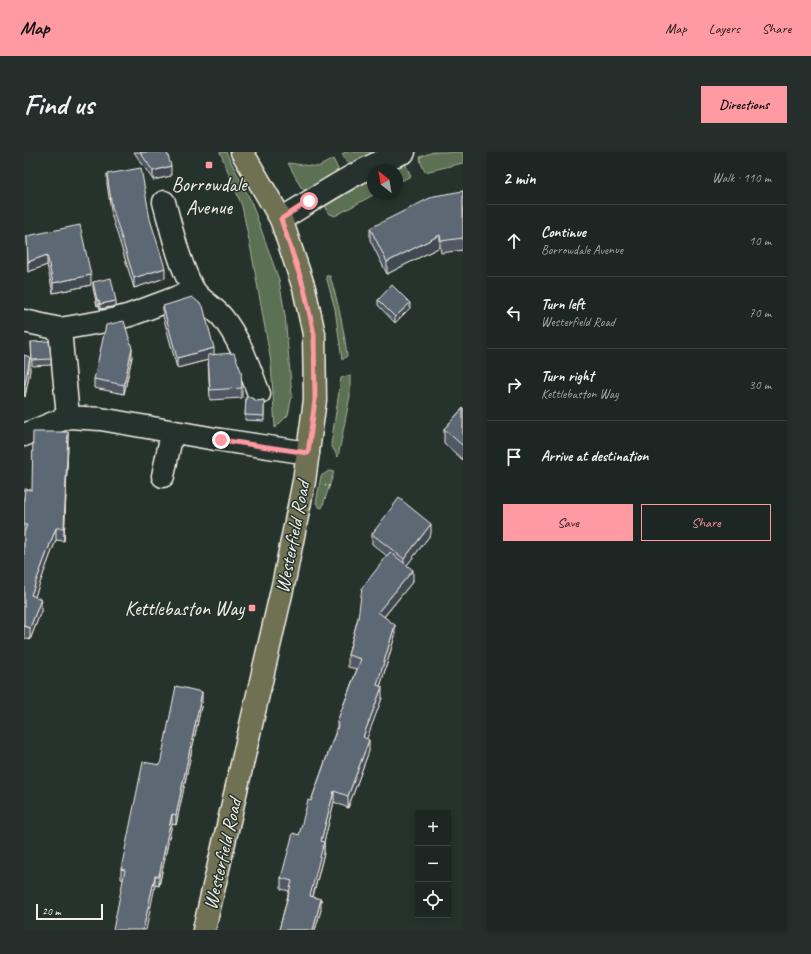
<!DOCTYPE html>
<html lang="en">
<head>
<meta charset="utf-8">
<style>
  :root { --surface:#1c2622; --page:#252e2a; --text:#f1f3f6; --muted:#a0a5a5; --line:#3a4340; --accent:#ff9aa2 }
  body { margin:0; font-family:Caveat,sans-serif; background:var(--page); color:var(--text) }
  .controls { position:absolute; right:12px; bottom:12px; display:grid; overflow:hidden; border-radius:0px; box-shadow:0 2px 6px #0003 }
  .controls button { width:36px; height:36px; display:grid; place-items:center; padding:0; border:0; border-bottom:1px solid var(--line); background:var(--surface); color:var(--text); font:20px sans-serif }
  .compass { position:absolute; left:343px; top:12px; width:36px; height:36px; border-radius:50%; background:var(--surface); box-shadow:0 2px 6px #0003; rotate:329deg }
  .scale { position:absolute; left:12px; bottom:10px; width:67px; box-sizing:border-box; padding-left:4px; border:2px solid #f4f1e8; border-top:0; font-size:11px; line-height:14px; white-space:nowrap; color:#f4f1e8; -webkit-text-stroke:3px #26332d; paint-order:stroke }
  .stop { position:absolute; width:12px; height:12px; margin:-9px; border:3px solid #ff9aa2; border-radius:50%; background:#fff }
  .stop.end { background:#ff9aa2; border-color:#fff; box-shadow:0 1px 4px #0008 }
  .list { margin:0; padding:0; list-style:none }
  h2 { display:flex; justify-content:space-between; align-items:center; height:52px; margin:0; padding:0 16px; font-size:17px }
  h2 small { font-size:13px; font-weight:400; color:var(--muted) }
  .list li { display:grid; grid-template-columns:26px 1fr auto; gap:12px; align-items:center; box-sizing:border-box; height:72px; padding:0 16px; border-top:1px solid var(--line) }
  .list b { display:block; font-size:15px; white-space:nowrap }
  .list p { margin:0; font-size:13px; white-space:nowrap; color:var(--muted) }
  .list em { font-size:13px; font-style:normal; color:var(--muted) }
  .actions { display:flex; gap:8px; padding:12px 16px }
  .actions a { flex:1; padding:9px 0; border:1px solid var(--accent); border-radius:0px; text-align:center; font-size:14px; color:var(--accent) }
  .actions .main { background:var(--accent); color:#111 }
  .icon { flex:none; width:22px; height:22px; fill:none; stroke:currentColor; stroke-width:2; stroke-linecap:round; stroke-linejoin:round }
  .map { position:relative; flex:none; width:439px; height:778px; overflow:hidden; border-radius:0px }
  header { display:flex; align-items:center; gap:24px; box-sizing:border-box; height:56px; padding:0 20px; background:var(--accent); color:#111 }
  header strong { font-size:19px }
  nav { display:flex; gap:22px; margin-inline-start:auto; font-size:14px }
  .intro { display:flex; align-items:center; justify-content:space-between; box-sizing:border-box; height:96px; padding:0 24px }
  h1 { margin:0; font-size:28px }
  .button { padding:10px 18px; border-radius:0px; background:var(--accent); color:#111; font-size:14px; font-weight:700 }
  main { display:flex; gap:24px; padding:0 24px }
  aside { flex:1; background:var(--surface); border-radius:0px; box-shadow:0 2px 6px #0003 }
  .map>svg:first-child { display:block }
</style>
</head>
<body>
<header>
<strong>Map</strong>
<nav><a>Map</a><a>Layers</a><a>Share</a></nav>
</header>
<div class="intro"><h1>Find us</h1><a class="button">Directions</a></div>
<main>
<div class="map">
<svg width="439" height="778" viewBox="0 0 439 778">
  <rect width="100%" height="100%" fill="#26332d"/>
  <filter id="ink" filterUnits="userSpaceOnUse"><feTurbulence type="fractalNoise" baseFrequency=".025" numOctaves="2"/><feDisplacementMap in="SourceGraphic" scale="8" xChannelSelector="R" yChannelSelector="G"/><feConvolveMatrix kernelMatrix="1 2 1 2 8 2 1 2 1" color-interpolation-filters="sRGB"/></filter>
  <g filter="url(#ink)">
    <!-- green -->
    <path fill="#5c6f52" stroke="#a8b09d" d="M196,0H202L227,49L255,128L261,163L268,244L264,263L251,276L247,210L228,103L218,54Z
      M322,0H360L333,11L323,10L318,2Z
      M409,0H439V11L401,20L397,11L396,5Z
      M309,7L314,17V22C304,28 291,40 278,37L264,11L294,15Z
      M381,11L387,24L373,31V18H362Z
      M349,24V42H351L311,64L304,61L301,52Z
      M302,124H306C314,150 320,177 323,204L318,208L311,157Z
      M326,223V244L314,305L307,293L317,226Z
      M305,319L310,320L298,356L295,355L292,351L297,324Z"/>
    <g fill="none" stroke-linecap="round" stroke-linejoin="round">
      <!-- minor casing -->
      <g stroke="#f4f1e8" stroke-width="25">
        <path id="minor" d="M140,50C148,79 155,111 169,137C175,148 190,155 198,165C216,187 225,215 235,242
          M257,67C297,43 336,16 380,0
          M0,169L36,177
          M44,265L36,177L88,168L106,163L170,139
          M0,283L44,265L77,267L197,288L284,301
          M139,324L148,281"/>
      </g>
      <!-- major casing -->
      <g stroke="#f4f1e8" stroke-width="25">
        <path id="major" d="M180,778L260,429L280,329L291,248L290,182L280,136L257,67L218,0"/>
      </g>
      <!-- path -->
      <path stroke="#f4f1e8" stroke-width="2.5" stroke-dasharray="1 3" stroke-linecap="butt" d="M301,333L308,335"/>
      <!-- minor -->
      <use href="#minor" stroke="#26332d" stroke-width="22"/>
      <!-- major -->
      <use href="#major" stroke="#706f52" stroke-width="22"/>
    </g>
    <!-- wall -->
    <path fill="#505964" stroke="#f4f1e8" d="M110,0H143L147,24L129,28Z
      M83,22L141,126L110,136L88,65L83,32Z
      M439,39V98L417,101L416,95L363,122L346,88V76Z
      M3,84L67,133L29,141L23,113L4,120Z
      M69,130L92,154L76,157L75,153L73,154L69,136Z
      M354,148L386,156L371,171L354,153Z
      M139,154L190,203L218,236V246L186,248L184,208L153,216L139,164Z
      M7,190L27,207V213L8,214Z
      M0,203L6,218L1,245L0,244Z
      M108,205L100,242L70,236V227Z
      M222,245L233,249L240,248V269L221,268Z
      M439,256V308L420,291V277Z
      M44,293L40,389L32,388L11,444L17,459L6,488L0,486V345L8,338Z
      M348,382H407L383,413L389,429L360,465L371,484L356,535L358,546L342,587L345,599L324,656L310,650L300,690V701L289,745L297,758L291,778H255L265,739L257,737V726L275,683L287,649L313,576V570L333,517L324,515V503L334,466L363,404L348,392Z
      M178,550L152,673L148,672L135,734L97,727V717L136,613Z"/>
    <!-- shaded-wall -->
    <path fill="#414851" stroke="#f4f1e8" d="M147,14V24L129,28V19Z
      M416,83V95L363,122V110Z
      M23,103V113L4,120V110Z
      M141,116V126L110,136V126Z
      M67,123V133L29,141V131Z
      M73,148H75V153L73,154Z
      M92,149V154L76,157V152Z
      M386,151V156L371,171V165Z
      M108,196V205L100,242V233Z
      M190,196V206L184,203V208L153,216V206Z
      M6,205V218L1,245V232Z
      M44,280V293L40,389V376Z
      M407,372V382L380,417V407Z
      M32,376V388L7,455V443Z
      M389,418V429L354,472V460Z
      M17,447V459L6,488V476Z
      M371,473V484L353,545V533Z
      M358,535V546L339,597V585Z
      M178,540V550L152,673V663Z
      M345,588V599L324,656V644Z
      M310,639V650L300,690V701L286,755V744L297,689Z
      M148,662V672L135,734V724Z
      M131,724V734L122,778H119Z
      M297,747V758L291,778H289Z"/>
    <!-- building -->
    <path fill="#5d6774" stroke="#f4f1e8" d="M116,0H143L147,14L129,19Z
      M117,16L126,67L141,116L110,126L88,55L83,22Z
      M439,39V86L417,89L416,83L363,110L346,76L410,44Z
      M56,73L67,123L29,131L23,103L4,110L3,84Z
      M87,126L92,149L76,152L75,148H73L69,130Z
      M368,133L386,151L371,165L354,148Z
      M168,145L179,154L190,196L153,206L139,154Z
      M100,169L108,196L100,233L70,227L82,173Z
      M25,189L27,207L8,208L7,190Z
      M210,201L217,219L218,236L186,238L184,203Z
      M0,203L6,205L1,232H0Z
      M222,245H226L233,249L240,248V264L221,263Z
      M439,256V294L420,277Z
      M9,280H44L40,376H32L7,443L17,447L6,476L0,474V381L3,373H0V345L1,337L8,338Z
      M375,346L407,372L380,407L348,382Z
      M366,400L389,418L354,460L371,473L353,533L358,535L339,585L345,588L324,644L310,639L297,689L300,690L286,744L297,747L289,778H255L268,729L257,726L269,681L275,683L284,648L287,649L315,571L313,570L337,507L324,503L334,466L338,436Z
      M152,534L178,540L152,663L148,662L135,724H131L119,778H89L101,718L97,717L119,610L136,613Z"/>
  </g>
  <g fill="none" stroke-linecap="round" stroke-linejoin="round" filter="url(#ink)">
    <!-- route -->
    <path stroke="#ff9aa2" stroke-width="5" d="M197,288L284,301L291,248L290,182L280,136L257,67L285,49"/>
  </g>
  <!-- markers -->
  <g fill="#ff9aa2" stroke="#26332d" stroke-width="1.5">
    <rect x="181" y="9" width="8" height="8" rx="2"/>
    <rect x="224" y="452" width="8" height="8" rx="2"/>
  </g>
  <g text-anchor="middle" stroke-width="3" stroke-linejoin="round" paint-order="stroke">
    <!-- poi labels -->
    <g font-size="20" fill="#f4f1e8" stroke="#26332d">
      <text x="185" y="39">Borrowdale<tspan x="185" dy="23">Avenue</tspan></text>
      <text x="220" y="463" text-anchor="end">Kettlebaston Way</text>
    </g>
    <!-- street labels -->
    <g font-size="20" fill="#f4f1e8" stroke="#26332d">
      <text transform="translate(268 385) rotate(-79)" y="7">Westerfield Road</text>
      <text transform="translate(198 702) rotate(-77)" y="7">Westerfield Road</text>
    </g>
  </g>
</svg>
<div class="controls">
<button>+</button>
<button>−</button>
<button><svg class="icon" aria-label="locate" viewBox="0 0 24 24"><circle cx="12" cy="12" r="6"/><path d="M12 2v4M12 18v4M2 12h4M18 12h4"/></svg></button>
</div>
<svg class="compass" viewBox="-18 -18 36 36"><path d="M0-13l5 13h-10z" fill="#e53935"/><path d="M0 13l5-13h-10z" fill="#a0a5a5"/></svg>
<div class="scale">20 m</div>
<div class="stop" style="left:285px;top:49px"></div>
<div class="stop end" style="left:197px;top:288px"></div>
</div>
<aside>
<h2>2 min<small>Walk · 110 m</small></h2>
<ul class="list">
<li><svg class="icon" aria-label="ahead" viewBox="0 0 24 24"><path d="M12 20V5M6 11l6-6 6 6"/></svg><div><b>Continue</b><p>Borrowdale Avenue</p></div><em>10 m</em></li>
<li><svg class="icon" aria-label="left" viewBox="0 0 24 24"><path d="M17 20v-9H6M10 6l-5 5 5 5"/></svg><div><b>Turn left</b><p>Westerfield Road</p></div><em>70 m</em></li>
<li><svg class="icon" aria-label="right" viewBox="0 0 24 24"><path d="M7 20v-9h11M14 6l5 5-5 5"/></svg><div><b>Turn right</b><p>Kettlebaston Way</p></div><em>30 m</em></li>
<li><svg class="icon" aria-label="arrive" viewBox="0 0 24 24"><path d="M6 21V4h12l-3 4 3 4H6"/></svg><div><b>Arrive at destination</b></div></li>
</ul>
<div class="actions"><a class="main">Save</a><a>Share</a></div>
</aside>
</main>
</body>
</html>
